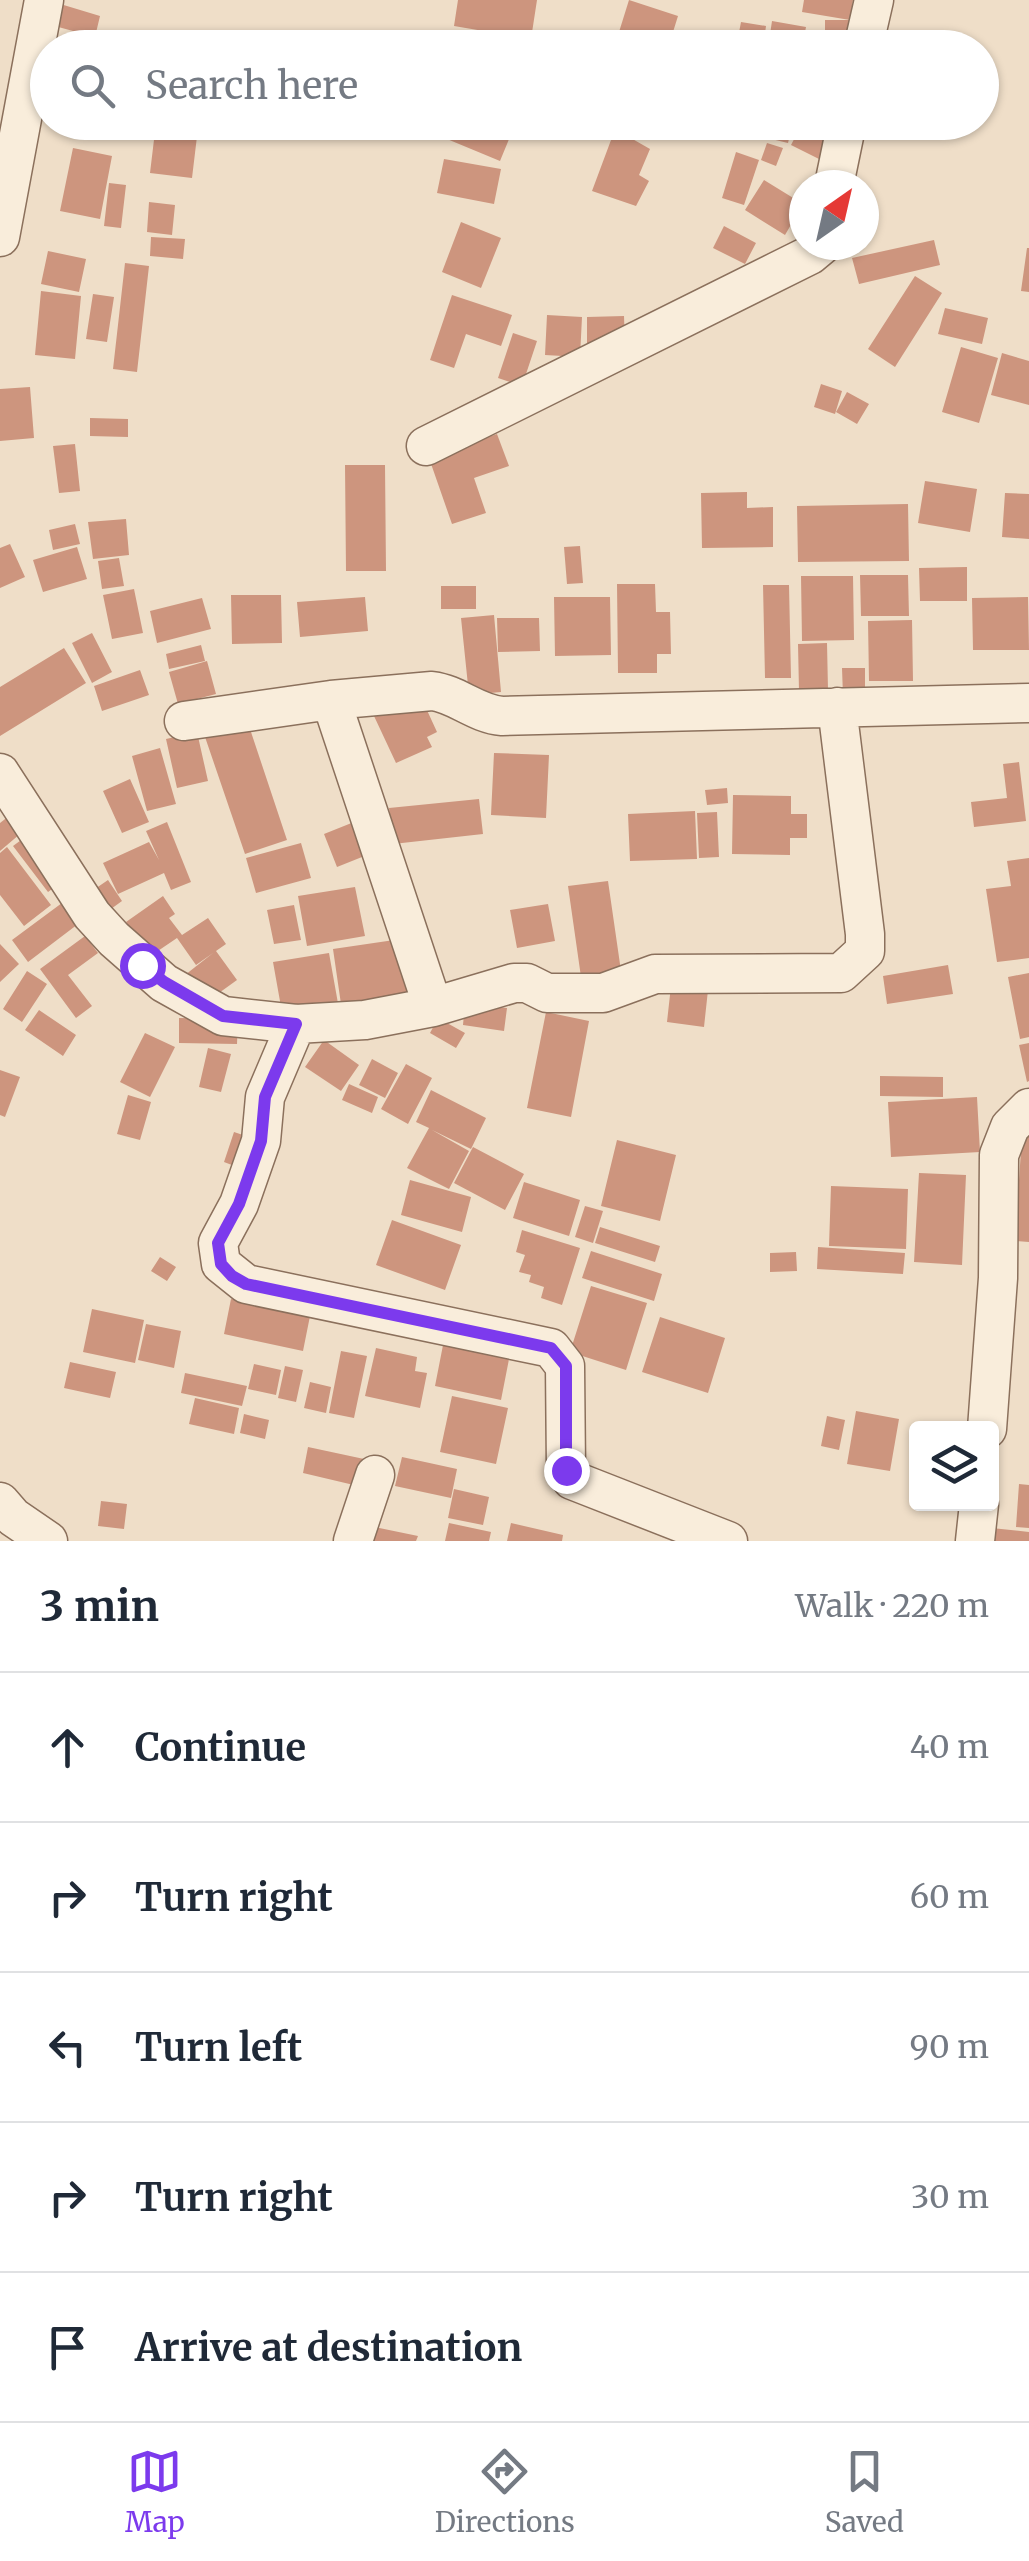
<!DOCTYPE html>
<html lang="en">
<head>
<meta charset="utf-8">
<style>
  :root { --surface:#fff; --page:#f6f6f7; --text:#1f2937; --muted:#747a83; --line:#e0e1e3; --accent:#7c3aed }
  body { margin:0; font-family:Merriweather,serif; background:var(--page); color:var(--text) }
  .controls { position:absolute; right:30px; bottom:30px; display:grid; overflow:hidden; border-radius:10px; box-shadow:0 2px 8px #0004 }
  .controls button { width:90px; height:90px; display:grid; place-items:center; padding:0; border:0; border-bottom:2px solid var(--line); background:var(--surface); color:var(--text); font:50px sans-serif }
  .compass { position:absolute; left:789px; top:170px; width:90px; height:90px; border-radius:50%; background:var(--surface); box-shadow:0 2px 8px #0004; rotate:34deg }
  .stop { position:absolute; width:30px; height:30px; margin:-22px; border:8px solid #7c3aed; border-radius:50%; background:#fff }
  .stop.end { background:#7c3aed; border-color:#fff; box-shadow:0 2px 10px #0008 }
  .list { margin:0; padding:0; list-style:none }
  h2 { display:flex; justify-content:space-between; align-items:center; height:130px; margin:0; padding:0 40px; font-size:42px }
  h2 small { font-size:32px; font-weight:400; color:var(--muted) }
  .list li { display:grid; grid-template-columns:65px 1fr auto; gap:30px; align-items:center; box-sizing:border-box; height:150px; padding:0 40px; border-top:2px solid var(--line) }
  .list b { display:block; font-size:38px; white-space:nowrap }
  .list em { font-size:32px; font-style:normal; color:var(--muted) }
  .icon { flex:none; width:55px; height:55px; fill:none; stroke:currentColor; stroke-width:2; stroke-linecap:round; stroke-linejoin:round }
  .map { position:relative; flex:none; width:1029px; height:1541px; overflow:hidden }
  .search { position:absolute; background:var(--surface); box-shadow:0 2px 8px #0004; left:30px; right:30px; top:30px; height:110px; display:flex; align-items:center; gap:25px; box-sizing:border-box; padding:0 35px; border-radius:55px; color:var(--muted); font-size:38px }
  .sheet { height:880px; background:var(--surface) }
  nav { display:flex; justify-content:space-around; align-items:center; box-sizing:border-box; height:140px; border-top:2px solid var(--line); background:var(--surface); font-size:28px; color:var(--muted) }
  nav a { display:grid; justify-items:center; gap:5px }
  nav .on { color:var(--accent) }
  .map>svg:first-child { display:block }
</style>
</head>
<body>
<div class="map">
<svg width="1029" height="1541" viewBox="0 0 1029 1541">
  <rect width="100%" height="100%" fill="#efdec8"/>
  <!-- building -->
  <path fill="#cd957e" d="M458,0H537L531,39L454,26Z
    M629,0L678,16L668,48H614Z
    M804,0H853L850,20L802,12Z
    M57,3L100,16L95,37L51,25Z
    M825,20H858L857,41H825Z
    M772,21L806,27L802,48H768Z
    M741,22L766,26L763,48H736Z
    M142,36L163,39L162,48H141Z
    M454,122H516L500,161L447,139Z
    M595,122H618L615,129L650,149L639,175L649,181L636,206L592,191L614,132Z
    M762,122H793L788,143L759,136Z
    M803,122H831L827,163L791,145Z
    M156,123L198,128L192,178L150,173Z
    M767,143L783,148L776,166L761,160Z
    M73,148L112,156L100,219L60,211Z
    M736,152L759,160L744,205L722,198Z
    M444,159L501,169L494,204L437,193Z
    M764,180L803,204L785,235L745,210Z
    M109,183L126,185L121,228L104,226Z
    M149,202L175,205L172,235L147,232Z
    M461,222L501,238L481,288L442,272Z
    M724,226L756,243L745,264L713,248Z
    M151,237L185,239L183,259L150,256Z
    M934,240L940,265L859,284L852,258Z
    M1027,248H1029V292L1021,291Z
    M48,251L86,259L79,292L41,284Z
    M125,263L149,266L137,372L113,369Z
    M915,276L942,293L895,367L868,349Z
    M41,291L81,296L75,359L35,355Z
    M93,294L114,297L107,342L86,339Z
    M452,295L512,315L501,346L466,334L454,368L430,360Z
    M945,308L988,318L982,344L938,334Z
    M547,315L582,317L580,357L545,355Z
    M624,316L625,345H587V317Z
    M513,333L537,341L522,386L498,378Z
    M961,347L998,358L979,423L942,412Z
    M1002,353L1029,361V405L991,395Z
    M821,384L842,391L835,414L814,407Z
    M30,387L34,438L0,441V389Z
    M847,392L869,404L857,424L836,412Z
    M90,418L128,419V437L90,436Z
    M497,434L509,466L474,478L486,513L452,524L429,458Z
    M75,444L80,491L59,493L53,446Z
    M345,465H385L386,571H346Z
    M925,481L977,489L970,532L918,523Z
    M747,492V508L773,507V547L702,548L701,493Z
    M1005,493L1029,494V539L1002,537Z
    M908,504L909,561L798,562L797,506Z
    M126,519L129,555L93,559L88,522Z
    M75,524L80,544L53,550L49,530Z
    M10,544L25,577L0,588V548Z
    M580,546L583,583L567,584L564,547Z
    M77,547L87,579L43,592L33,560Z
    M119,558L124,586L102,589L98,561Z
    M967,567V601H920L919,568Z
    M860,575H908L909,616H861Z
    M801,576H853L854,640L802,641Z
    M617,584H655L656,612H670L671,654H657V673H618Z
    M763,585H789L791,678H765Z
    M441,586H476V609H441Z
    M134,589L143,633L112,639L103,595Z
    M231,595H281L282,643L232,644Z
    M365,597L368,631L300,637L297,602Z
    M554,597H610L611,655L555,656Z
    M1028,597L1029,650H973L972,598Z
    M202,598L211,629L157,643L150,611Z
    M494,615L501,692L469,695L461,618Z
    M497,618H539L540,651L498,652Z
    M912,620L913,681H869L868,621Z
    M92,633L112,672L92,683L72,643Z
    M827,643L828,690L799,691L798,644Z
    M201,645L205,661L169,669L166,654Z
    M64,648L86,683L0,736V687Z
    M207,661L216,694L178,704L169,672Z
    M842,668H865V695L843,696Z
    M140,670L149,695L102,711L94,686Z
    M420,695L437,732L427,737L432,747L396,763L374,716Z
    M247,720L287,840L245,854L204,734Z
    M197,732L208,781L177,788L166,739Z
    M160,748L176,804L147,811L132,756Z
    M494,753L549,755L546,818L491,815Z
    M1019,762L1026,821L974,827L971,802L1007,798L1003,764Z
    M130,779L149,822L122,833L103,791Z
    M727,788L728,803L707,805L705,790Z
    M733,795L791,796V814H807V838H790V855L732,854Z
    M479,799L483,834L393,844L389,808Z
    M695,811L697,859L630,861L628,814Z
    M14,812L27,828L0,851V823Z
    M717,812L719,857L699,858L697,813Z
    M359,820L372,853L337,867L324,834Z
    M167,822L191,882L171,890L164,873L118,894L103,863L149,842L159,860L146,831Z
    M32,832L67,878L48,892L13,846Z
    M301,843L311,878L256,893L246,858Z
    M7,847L51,905L24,926L0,895V853Z
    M1029,858V958L997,962L986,889L1011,886L1007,861Z
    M108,880L122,901L104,914L89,893Z
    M608,881L621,971L581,977L568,886Z
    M355,887L365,936L307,946L298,896Z
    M163,896L175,914L169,918L182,935L208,918L226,944L216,951L237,980L205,1003L185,975L213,953L196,965L177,938L149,957L126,922Z
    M66,900L82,921L28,962L12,940Z
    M548,904L555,941L517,948L510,910Z
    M294,905L301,940L274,944L267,910Z
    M85,936L98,953L68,975L92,1006L76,1018L40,969Z
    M401,939L410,1002L342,1011L333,949Z
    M0,944L19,964L0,982Z
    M329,953L339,1009L283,1018L273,962Z
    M948,965L953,994L887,1004L883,976Z
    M27,971L47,984L22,1022L3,1009Z
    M1029,973V1037L1020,1039L1008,977Z
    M671,986L708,990L704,1027L667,1022Z
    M465,1003L507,1008L504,1031L463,1025Z
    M39,1010L76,1035L63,1056L25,1030Z
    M546,1012L589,1021L571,1117L527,1108Z
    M179,1018L238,1019L237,1044L179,1043Z
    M438,1018L465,1033L456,1048L430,1033Z
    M145,1033L175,1047L150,1097L120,1082Z
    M324,1040L359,1065L341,1091L305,1067Z
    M1029,1043V1081L1027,1082L1019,1045Z
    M208,1048L231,1054L221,1092L199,1087Z
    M372,1059L398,1073L385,1098L359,1085Z
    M406,1064L432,1078L408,1124L381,1109Z
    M0,1070L20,1077L5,1117L0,1115Z
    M880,1076L943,1077V1097L880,1096Z
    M349,1084L378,1097L372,1113L342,1100Z
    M431,1090L486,1118L471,1149L432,1130L469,1151L449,1189L407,1168L429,1128L416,1122Z
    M128,1095L151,1102L140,1140L117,1134Z
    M977,1097L980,1152L891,1157L888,1102Z
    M1023,1120L1029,1121V1242L1015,1241Z
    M234,1132L255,1139L245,1170L224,1162Z
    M617,1140L676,1155L660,1221L601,1206Z
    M473,1147L524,1174L505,1210L454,1183Z
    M919,1173L966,1175L962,1265L914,1262Z
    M410,1180L471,1197L462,1232L401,1215Z
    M524,1182L580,1200L569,1236L513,1218Z
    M831,1186L908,1189L906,1249L829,1246Z
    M585,1206L603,1211L593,1243L575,1237Z
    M392,1220L461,1245L445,1290L376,1265Z
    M600,1227L660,1246L655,1262L595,1243Z
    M522,1230L580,1248L562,1305L541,1298L544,1287L529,1282L531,1275L519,1272L525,1255L516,1252Z
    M818,1247L905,1253L903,1274L817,1269Z
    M591,1251L662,1274L654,1301L582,1278Z
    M796,1252L797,1271L770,1272V1253Z
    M160,1257L176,1267L167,1281L151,1271Z
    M591,1286L647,1303L626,1370L570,1352Z
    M231,1299L310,1316L303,1351L224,1334Z
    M92,1309L144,1320L135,1363L83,1352Z
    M660,1317L725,1338L708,1393L642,1372Z
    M146,1324L181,1331L174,1368L138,1360Z
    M444,1340L510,1354L501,1400L435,1386Z
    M376,1348L417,1357L415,1371L427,1373L420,1408L365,1396Z
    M341,1351L367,1356L354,1418L329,1413Z
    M70,1362L116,1372L110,1398L64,1388Z
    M254,1364L281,1370L276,1395L248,1389Z
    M285,1366L303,1370L296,1402L278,1398Z
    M185,1373L247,1386L242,1406L181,1393Z
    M310,1382L331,1387L326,1413L304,1408Z
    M452,1396L508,1408L496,1464L440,1452Z
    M195,1398L239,1408L234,1434L189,1424Z
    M856,1411L899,1419L890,1471L847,1464Z
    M244,1414L269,1420L265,1439L240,1433Z
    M827,1416L845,1420L839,1450L821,1446Z
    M308,1447L364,1459L358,1486L303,1473Z
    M402,1457L457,1469L451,1498L395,1486Z
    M1019,1484L1029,1485V1528L1016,1527Z
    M454,1489L489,1497L483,1525L448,1518Z
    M101,1501L127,1504L124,1529L98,1526Z
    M449,1523L491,1532L489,1541H445Z
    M511,1523L563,1535L562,1541H507Z
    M360,1524L418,1536L416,1541H357Z
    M982,1527L1029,1532V1541H981Z"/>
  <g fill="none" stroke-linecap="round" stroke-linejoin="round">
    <!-- minor casing -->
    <g stroke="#8b705c" stroke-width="41">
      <path id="minor" d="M863,48L874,0
        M834,185L847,122
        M0,237L44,0
        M426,446L810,255L822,245
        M331,700L433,1007
        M184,721L331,700L432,691C457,694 476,714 502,716L1029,703
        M0,773L92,915L114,939L164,983L223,1016L296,1024L365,1020L433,1007L514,983H527L547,993H603L655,974L841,973L865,951V934L837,707
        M296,1024L265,1097L261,1141L239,1204L218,1243L221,1264L246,1284L551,1348L565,1366L566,1470L572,1480L728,1541
        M987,1429L998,1278L999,1155L1010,1127L1029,1108
        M0,1502L13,1517L48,1541
        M353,1541L375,1475
        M975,1541L979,1504"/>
    </g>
    <!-- minor -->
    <use href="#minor" stroke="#f9eddb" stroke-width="38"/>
  </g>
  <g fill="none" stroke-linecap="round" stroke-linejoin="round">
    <!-- route -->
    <path stroke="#7c3aed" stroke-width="12" d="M142,965L164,982L223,1016L296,1024L265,1097L261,1141L239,1204L218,1243L221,1264L232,1276L246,1284L551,1348L566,1366V1470"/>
  </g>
</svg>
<div class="controls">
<button><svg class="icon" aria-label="layers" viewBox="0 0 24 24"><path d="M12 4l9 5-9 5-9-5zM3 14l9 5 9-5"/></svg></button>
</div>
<svg class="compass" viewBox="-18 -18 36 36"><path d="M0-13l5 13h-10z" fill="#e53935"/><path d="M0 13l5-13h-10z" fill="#747a83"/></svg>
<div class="stop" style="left:142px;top:965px"></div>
<div class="stop end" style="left:566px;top:1470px"></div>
<div class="search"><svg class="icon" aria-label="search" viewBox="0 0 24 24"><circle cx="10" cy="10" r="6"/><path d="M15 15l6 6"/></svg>Search here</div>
</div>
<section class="sheet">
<h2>3 min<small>Walk · 220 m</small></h2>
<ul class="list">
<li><svg class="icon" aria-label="ahead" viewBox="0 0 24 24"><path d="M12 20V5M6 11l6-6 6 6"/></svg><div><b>Continue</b></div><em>40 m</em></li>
<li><svg class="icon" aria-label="right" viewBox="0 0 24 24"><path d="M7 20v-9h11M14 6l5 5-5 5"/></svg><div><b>Turn right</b></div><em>60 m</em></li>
<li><svg class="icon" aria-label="left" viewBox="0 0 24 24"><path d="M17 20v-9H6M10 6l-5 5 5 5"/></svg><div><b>Turn left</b></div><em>90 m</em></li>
<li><svg class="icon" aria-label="right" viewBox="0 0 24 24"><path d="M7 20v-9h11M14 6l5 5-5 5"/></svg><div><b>Turn right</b></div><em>30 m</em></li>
<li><svg class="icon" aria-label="arrive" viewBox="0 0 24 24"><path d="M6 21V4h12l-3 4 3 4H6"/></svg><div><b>Arrive at destination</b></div></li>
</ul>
</section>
<nav>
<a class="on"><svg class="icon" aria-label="map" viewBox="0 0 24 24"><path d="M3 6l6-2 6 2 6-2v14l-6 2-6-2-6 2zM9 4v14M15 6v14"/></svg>Map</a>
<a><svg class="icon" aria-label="directions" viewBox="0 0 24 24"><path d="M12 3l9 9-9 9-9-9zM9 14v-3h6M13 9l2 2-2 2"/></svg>Directions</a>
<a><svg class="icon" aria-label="saved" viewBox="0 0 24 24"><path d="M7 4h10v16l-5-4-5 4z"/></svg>Saved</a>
</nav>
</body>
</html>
